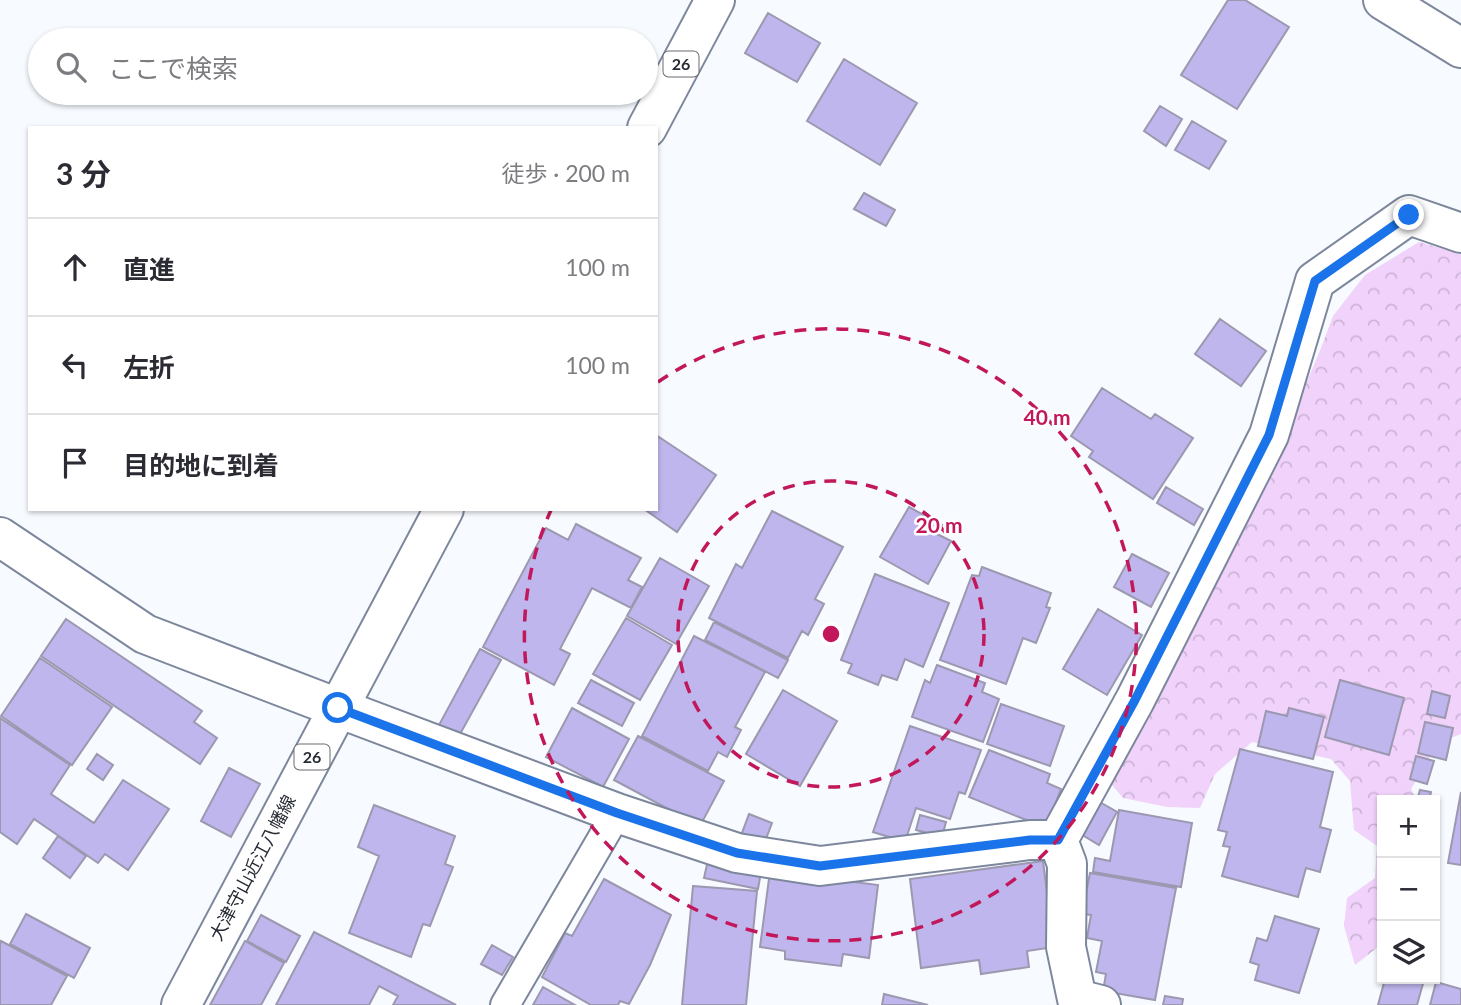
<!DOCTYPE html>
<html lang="ja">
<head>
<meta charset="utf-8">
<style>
  :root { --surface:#fff; --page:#f7f7f7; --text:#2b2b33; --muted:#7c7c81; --line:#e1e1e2 }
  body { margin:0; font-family:Lato,"Noto Sans JP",sans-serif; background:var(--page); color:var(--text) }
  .controls { position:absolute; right:21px; bottom:21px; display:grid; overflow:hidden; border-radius:0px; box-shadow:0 2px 5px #0004 }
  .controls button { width:63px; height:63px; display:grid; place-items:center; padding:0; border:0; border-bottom:2px solid var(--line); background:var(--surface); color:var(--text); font:35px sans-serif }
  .stop { position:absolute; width:21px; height:21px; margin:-16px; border:5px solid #1a73e8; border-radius:50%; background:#fff }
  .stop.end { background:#1a73e8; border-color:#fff; box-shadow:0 2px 7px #0008 }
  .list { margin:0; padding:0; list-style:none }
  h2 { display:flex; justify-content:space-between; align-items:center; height:91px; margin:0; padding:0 28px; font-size:30px }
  h2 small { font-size:23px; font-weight:400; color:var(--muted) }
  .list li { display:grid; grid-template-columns:46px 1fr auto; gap:21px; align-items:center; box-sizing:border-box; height:98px; padding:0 28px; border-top:2px solid var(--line) }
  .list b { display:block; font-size:26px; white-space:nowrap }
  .list em { font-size:23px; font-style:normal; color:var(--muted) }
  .icon { flex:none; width:38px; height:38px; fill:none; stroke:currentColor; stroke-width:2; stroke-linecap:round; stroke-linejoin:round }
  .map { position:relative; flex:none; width:1461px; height:1005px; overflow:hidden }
  .search { position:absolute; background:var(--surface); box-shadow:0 2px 5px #0004; left:28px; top:28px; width:630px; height:77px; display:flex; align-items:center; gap:18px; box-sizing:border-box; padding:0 24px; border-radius:38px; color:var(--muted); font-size:26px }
  .panel { position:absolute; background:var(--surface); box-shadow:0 2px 5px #0004; left:28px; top:126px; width:630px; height:385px; border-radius:0px }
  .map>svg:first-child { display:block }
</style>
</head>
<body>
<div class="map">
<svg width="1461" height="1005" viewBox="0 0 1461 1005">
  <defs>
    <pattern id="forest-crowns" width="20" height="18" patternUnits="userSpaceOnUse" patternTransform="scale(1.75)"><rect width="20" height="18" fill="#f0d2fa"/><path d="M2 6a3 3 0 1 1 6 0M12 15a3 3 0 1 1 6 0" fill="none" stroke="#ceb4d7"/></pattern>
  </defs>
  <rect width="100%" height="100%" fill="#f7faff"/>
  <!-- forest -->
  <path fill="url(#forest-crowns)" d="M1419,242L1461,254V734L1438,743L1411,789L1417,800H1382V944L1355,965L1344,926L1347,898L1375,878L1377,846L1354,830L1350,781L1331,759L1252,742L1215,774L1200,808L1167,807L1123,798L1108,780L1308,379L1321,348L1333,316L1365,275Z"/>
  <!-- building -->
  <path fill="#bfb6ed" stroke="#9b98af" stroke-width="2" d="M1228,0H1245L1289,27L1237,109L1181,75Z
    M768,13L820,43L797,82L745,53Z
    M844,59L917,103L880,165L807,121Z
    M1160,106L1182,119L1166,146L1144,131Z
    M1192,121L1226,141L1209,169L1175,150Z
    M864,193L895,210L886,226L854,209Z
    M1220,319L1266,351L1241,386L1195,354Z
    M1102,388L1151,419L1155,414L1193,438L1153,499L1089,457L1093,451L1071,436Z
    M656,435L716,475L677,532L644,509H656Z
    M1166,487L1203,509L1194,525L1157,503Z
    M909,507L942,525L937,534L951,541L928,584L880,557Z
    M772,511L843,547L815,599L824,604L808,635L802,631L788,658L709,618L736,564L742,568Z
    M576,524L641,558L628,580L642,587L631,608L592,588L560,649L570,654L554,685L483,647L546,528L568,540Z
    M1132,554L1169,573L1151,607L1114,587Z
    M660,558L709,586L676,644L627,616Z
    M982,567L1051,593L1046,607L1050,608L1036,643L1023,638L1006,684L940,660L972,575L979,576Z
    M875,574L949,603L923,667L905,659L897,680L882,675L878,685L848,673L852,664L841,660Z
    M1098,609L1142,635L1107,695L1063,669Z
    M626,618L672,645L640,700L593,674Z
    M66,619L202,711L194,722L217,738L200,764L41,656Z
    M714,622L788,660L778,678L705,640Z
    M694,636L765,672L735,727L741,730L727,757L718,752L708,771L642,736Z
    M480,649L501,660L459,736L439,725Z
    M40,658L112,707L72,765L1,716Z
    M937,665L985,683L982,692L999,699L983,742L912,717L925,680L930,683Z
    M591,680L634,703L622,726L578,703Z
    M1340,680L1404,698L1389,755L1325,737Z
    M783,690L837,721L800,786L746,754Z
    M1432,691L1450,696L1445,718L1427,714Z
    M1001,704L1064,726L1050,766L987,744Z
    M572,708L629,739L603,787L546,757Z
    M1289,708L1324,717L1313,759L1258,746L1266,711L1287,716Z
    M0,718L70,765L51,794L94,823L123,780L169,809L128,870L105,854L98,863L34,819L17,844L0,832Z
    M1425,722L1453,728L1446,760L1418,753Z
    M910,726L981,750L965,794L959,792L950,819L916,808L905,842L873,832Z
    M638,736L724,781L700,826L614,780Z
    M1240,749L1333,772L1320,827L1331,830L1320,872L1306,868L1298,897L1222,876L1230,847L1223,846L1227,832L1218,830Z
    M989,750L1050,774L1047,783L1061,789L1046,828L969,797Z
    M97,754L113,765L103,780L87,769Z
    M1416,756L1434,761L1427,784L1410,779Z
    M229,768L260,784L231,837L201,821Z
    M1420,790L1431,792L1429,800H1417Z
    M1461,792V865L1448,863Z
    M1098,801L1117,812L1099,845L1079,833Z
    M374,805L455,836L445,864L453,867L430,926L423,924L411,957L349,933L379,856L358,847Z
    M1119,810L1192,823L1181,887L1093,872L1095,858L1110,861Z
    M749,814L772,823L762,849L739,841Z
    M920,815L946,822L942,837L916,830Z
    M58,836L86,856L70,878L43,858Z
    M708,860L761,872L758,889L704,878Z
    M1043,861L1054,947L1027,951L1029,967L981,974L979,960L921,968L910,879Z
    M770,871L878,885L869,958L843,954L841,966L785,959V951L760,947Z
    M1090,873L1176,888L1155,1000L1103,991L1106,974L1096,972L1102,941L1087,938L1091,915L1082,914Z
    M604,879L671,915L650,965L629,1004L620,1001L618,1005H591L542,977L565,933L572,936Z
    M693,886L757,891L746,1005H682Z
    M26,914L90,948L74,978L10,944Z
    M261,915L300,936L286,962L247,941Z
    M1275,916L1319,929L1299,993L1255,980L1259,965L1250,962L1257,938L1267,941Z
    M314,932L456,1005H393L398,996L379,986L369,1005H276Z
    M1,941L67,976L51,1005H0V944Z
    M245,941L284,963L261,1005H210Z
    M492,945L513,957L502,975L481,964Z
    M1385,979L1424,980L1417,1005H1378Z
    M1436,982L1461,989V1005H1430Z
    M543,987L575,1005H533Z
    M884,994L928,1005H882Z
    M1165,996L1183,999L1182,1005H1163Z"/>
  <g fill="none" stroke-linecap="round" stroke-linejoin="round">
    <!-- lane casing -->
    <g stroke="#7d879c" stroke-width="32">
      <path id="lane" d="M505,1005L617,813"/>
    </g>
    <!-- street casing -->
    <g stroke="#7d879c" stroke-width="42">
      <path id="street" d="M0,537L145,634L338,708L617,813L737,853L820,866L1030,840H1058
        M1101,1005L1077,999L1066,947L1067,864L1058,840L1135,700L1269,435L1315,281L1409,215L1461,233"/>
    </g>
    <!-- secondary casing -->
    <g stroke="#7d879c" stroke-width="42">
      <path id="secondary" d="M1383,0L1461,48"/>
    </g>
    <!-- primary casing -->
    <g stroke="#7d879c" stroke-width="42">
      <path id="primary" d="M647,128L715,0
        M181,1005L444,509"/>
    </g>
    <!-- lane -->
    <use href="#lane" stroke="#fff" stroke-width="28"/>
    <!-- street -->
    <use href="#street" stroke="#fff" stroke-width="38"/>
    <!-- secondary -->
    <use href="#secondary" stroke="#fff" stroke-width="38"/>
    <!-- primary -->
    <use href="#primary" stroke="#fff" stroke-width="38"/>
  </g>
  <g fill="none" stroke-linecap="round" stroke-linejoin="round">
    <!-- route -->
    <path stroke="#1a73e8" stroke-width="9" d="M338,708L617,813L737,853L820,866L1030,840H1058L1135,700L1269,435L1315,281L1409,215"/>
  </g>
  <!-- distance rings -->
  <g fill="none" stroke="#c2185b" stroke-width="3.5" stroke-dasharray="12 9">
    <circle cx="831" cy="634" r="153"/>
    <path d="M658 382A306 306 0 1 1 551 510"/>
  </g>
  <g text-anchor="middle" stroke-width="5" stroke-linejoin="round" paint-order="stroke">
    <!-- shield labels -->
    <g fill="#fff" stroke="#686b71" stroke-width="2">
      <rect x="663.5" y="51.5" width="35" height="25" rx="5"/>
      <rect x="294.5" y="744.5" width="35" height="25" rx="5"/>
    </g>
    <g font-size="16" font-weight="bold" fill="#272b34">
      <text x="681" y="70">26</text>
      <text x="312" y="763">26</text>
    </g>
    <!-- street labels -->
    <g font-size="18" fill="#272b34" stroke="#fff">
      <text transform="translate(253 868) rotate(-62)" y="6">大津守山近江八幡線</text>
    </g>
  </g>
  <circle cx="831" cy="634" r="10" fill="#c2185b" stroke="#fff" stroke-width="3.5"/>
  <g font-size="21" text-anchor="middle" font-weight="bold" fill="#c2185b" stroke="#fff" stroke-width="5" stroke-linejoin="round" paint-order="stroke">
    <text x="1047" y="425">40 m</text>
    <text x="939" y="533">20 m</text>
  </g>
</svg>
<div class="controls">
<button>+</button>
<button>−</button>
<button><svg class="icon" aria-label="layers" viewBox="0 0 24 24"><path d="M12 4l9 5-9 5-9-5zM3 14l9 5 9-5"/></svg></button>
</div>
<div class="stop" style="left:338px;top:708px"></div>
<div class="stop end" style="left:1409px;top:215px"></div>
<div class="search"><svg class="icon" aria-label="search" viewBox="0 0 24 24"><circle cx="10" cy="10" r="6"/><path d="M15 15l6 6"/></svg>ここで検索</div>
<section class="panel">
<h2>3 分<small>徒歩 · 200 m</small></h2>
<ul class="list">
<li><svg class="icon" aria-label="ahead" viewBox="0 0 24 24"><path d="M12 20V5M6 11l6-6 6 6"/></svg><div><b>直進</b></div><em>100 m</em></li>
<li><svg class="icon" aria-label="left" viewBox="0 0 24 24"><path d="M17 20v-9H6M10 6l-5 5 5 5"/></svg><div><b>左折</b></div><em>100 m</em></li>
<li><svg class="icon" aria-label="arrive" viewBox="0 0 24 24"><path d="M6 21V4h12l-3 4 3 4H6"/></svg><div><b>目的地に到着</b></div></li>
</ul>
</section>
</div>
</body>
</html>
